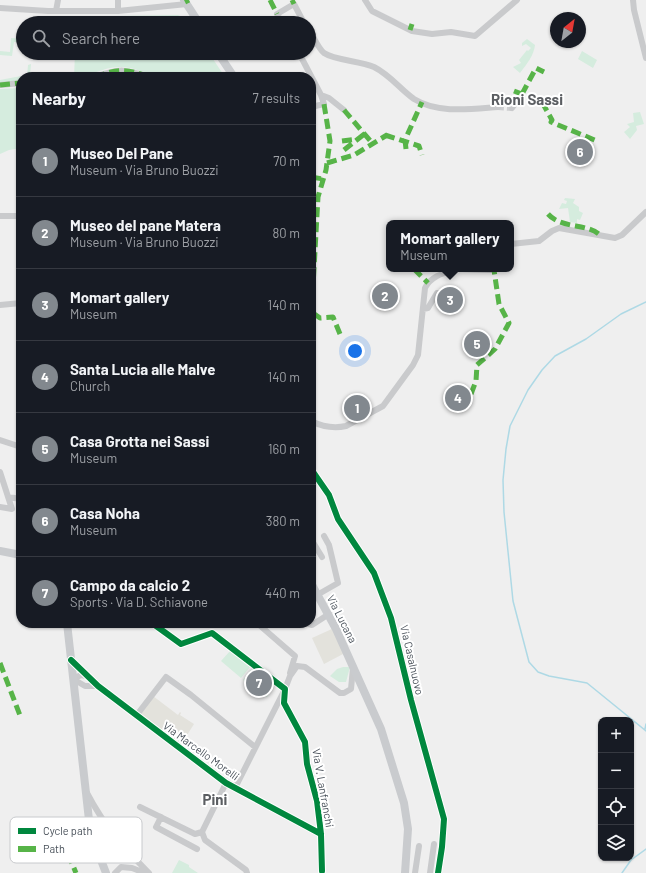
<!DOCTYPE html>
<html lang="en">
<head>
<meta charset="utf-8">
<style>
  :root { --surface:#171b24; --page:#20242c; --text:#f1f3f6; --muted:#9ea1a6; --line:#363941; --accent:#82888e }
  body { margin:0; font-family:Barlow,sans-serif; background:var(--page); color:var(--text) }
  .controls { position:absolute; right:12px; bottom:12px; display:grid; overflow:hidden; border-radius:8px; box-shadow:0 1px 3px #0004 }
  .controls button { width:36px; height:36px; display:grid; place-items:center; padding:0; border:0; border-bottom:1px solid var(--line); background:var(--surface); color:var(--text); font:20px sans-serif }
  .compass { position:absolute; left:550px; top:12px; width:36px; height:36px; border-radius:50%; background:var(--surface); box-shadow:0 1px 3px #0004; rotate:31deg }
  .you { position:absolute; left:355px; top:351px; width:14px; height:14px; margin:-10px; border:3px solid #fff; border-radius:50%; background:#1a73e8; box-shadow:0 0 0 6px #1a73e833 }
  .badge { display:grid; place-items:center; width:26px; height:26px; border-radius:50%; background:var(--accent); color:#fff; font-size:13px; font-weight:700 }
  .pin { position:absolute; translate:-50% -50%; border:2px solid #fff; box-shadow:0 1px 4px #0006 }
  .popup { position:absolute; left:386px; top:220px; width:128px; height:52px; box-sizing:border-box; display:grid; place-content:center; border-radius:8px; background:var(--surface); filter:drop-shadow(0 1px 3px #0005); font-size:13px; white-space:nowrap; color:var(--muted) }
  .popup b { font-size:15px; color:var(--text) }
  .popup::after { content:''; position:absolute; left:50%; top:100%; margin-left:-8px; border:8px solid transparent; border-top-color:var(--surface) }
  .list { margin:0; padding:0; list-style:none }
  h2 { display:flex; justify-content:space-between; align-items:center; height:52px; margin:0; padding:0 16px; font-size:17px }
  h2 small { font-size:13px; font-weight:400; color:var(--muted) }
  .list li { display:grid; grid-template-columns:26px 1fr auto; gap:12px; align-items:center; box-sizing:border-box; height:72px; padding:0 16px; border-top:1px solid var(--line) }
  .list b { display:block; font-size:15px; white-space:nowrap }
  .list p { margin:0; font-size:13px; white-space:nowrap; color:var(--muted) }
  .list em { font-size:13px; font-style:normal; color:var(--muted) }
  .icon { flex:none; width:22px; height:22px; fill:none; stroke:currentColor; stroke-width:2; stroke-linecap:round; stroke-linejoin:round }
  .map { position:relative; flex:none; width:646px; height:873px; overflow:hidden }
  .search { position:absolute; background:var(--surface); box-shadow:0 1px 3px #0004; left:16px; top:16px; width:300px; height:44px; display:flex; align-items:center; gap:10px; box-sizing:border-box; padding:0 14px; border-radius:22px; color:var(--muted); font-size:15px }
  .panel { position:absolute; background:var(--surface); box-shadow:0 1px 3px #0004; left:16px; top:72px; width:300px; height:556px; border-radius:16px }
  .map>svg:first-child { display:block }
</style>
</head>
<body>
<div class="map">
<svg width="646" height="873" viewBox="0 0 646 873">
  <rect width="100%" height="100%" fill="#efefef"/>
  <!-- commercial -->
  <path fill="#e3e2dc" d="M334,628L345,653L324,664L312,638Z
    M153,696L178,715L180,712L181,713L180,715L194,724L181,745L142,717L141,711Z"/>
  <!-- green -->
  <path fill="#d5ecde" d="M178,15L185,18L188,23H115V16Z
    M46,17L78,18V23H46Z
    M11,38L23,39V42H14L12,56L0,55V51L10,52Z
    M527,39L535,45C534,55 527,64 520,73L513,67L521,63L519,60L527,50L528,51L531,48L526,44L522,46V43Z
    M582,51L597,60L593,68L578,59Z
    M41,53H70C62,58 51,60 41,58Z
    M75,53H209L225,77C205,77 184,79 164,77C148,76 135,66 119,67C103,67 90,77 74,77Z
    M31,64L30,75L48,77H27L28,65Z
    M21,76V80L0,83V80Z
    M21,88V148L9,150L0,154V89Z
    M640,112L644,124L636,126L637,130L630,139L624,132L630,127L627,124L634,122L633,113Z
    M565,198L575,199L573,203L579,207V211L583,213L580,220L577,219V223L570,222L568,208L559,209L562,203L566,204L567,201L564,200Z
    M230,651L250,667L241,678L221,661Z
    M343,667H350L346,682H339L330,676L337,669Z
    M251,670L274,685L267,697L243,680Z
    M179,860L189,865V867L198,873H172Z"/>
  <g fill="none" stroke-linecap="round" stroke-linejoin="round">
    <!-- stream -->
    <path stroke="#aed9e5" stroke-width="1.5" d="M646,302L621,314L586,339L555,356L542,370L528,390L510,426L506,449L503,480L504,512L513,601L529,662L538,672L549,676L587,683L646,731
      M645,729L646,724
      M622,873L631,860L646,849"/>
    <!-- street-tunnel -->
    <path stroke="#cecfd1" stroke-width="6" stroke-dasharray="6 3" stroke-linecap="butt" d="M498,107L512,108"/>
    <!-- street -->
    <path stroke="#c9cacc" stroke-width="6" d="M118,0V11
      M365,0L372,11L412,31L432,34L451,32L475,36L517,0
      M633,0L634,10L646,58
      M0,8L48,11H118L187,4
      M56,11L58,0
      M282,23L277,14L294,4L304,23
      M309,30C314,37 318,48 324,53C334,60 360,61 374,67C390,75 400,89 414,99C438,114 471,109 498,107
      M299,53L321,95L324,104L311,107
      M95,77C120,68 125,69 150,77
      M0,85L21,83
      M321,95L329,98L344,110
      M512,108L522,94
      M0,216H21
      M511,244L539,241L552,231L559,228L615,238L622,235L646,212
      M458,269L490,270L494,269
      M0,305L21,303
      M423,309L428,308L437,293L451,297
      M311,336L313,338L311,356
      M311,421C323,427 333,429 346,426L383,406L413,365L418,355L425,288C431,276 444,273 456,269
      M0,440L21,447
      M311,469L329,495L338,519L374,573L391,618L411,700L444,819L442,847L438,873
      M0,472L12,509L0,507
      M8,497L21,499
      M311,539L322,557
      M317,595L338,583L329,545L324,536
      M152,623L181,644L212,633L285,689L284,703L305,742L307,764L317,801L321,834L322,871
      M257,623L295,656L290,673
      M305,623L312,625L329,614
      M71,660L98,686L226,783L321,834
      M86,676L81,675L73,679L85,686H98
      M136,716L166,677L191,695L255,747
      M235,788L285,689L290,676L297,666L305,667L340,693H344L351,689L353,668
      M87,793C105,827 122,846 149,873
      M140,807L195,834L202,832
      M161,817L156,827L197,849
      M202,832L205,840L246,870L247,873
      M202,832L226,783
      M115,873L121,867L132,868L145,873
      M415,873L419,846
      M430,873L434,844"/>
    <!-- secondary -->
    <path stroke="#c9cbce" stroke-width="8" d="M184,0L199,23
      M218,53L234,77
      M0,551L21,555
      M311,583L336,629L381,729L404,803L408,829L405,873
      M67,623L89,820L96,847L106,873"/>
    <!-- quiet -->
    <path stroke="#57b448" stroke-width="5" stroke-dasharray="10 5" stroke-linecap="butt" d="M270,0L277,14
      M292,0L294,4
      M185,2L189,0
      M410,30L412,24
      M95,77C120,68 125,69 150,77
      M0,85L21,83
      M514,91L542,102L552,120L551,122L597,141
      M522,94L536,68L544,72
      M344,110L373,144
      M385,135L419,146L422,155
      M342,141L358,139L367,132
      M406,149L405,140L422,102
      M344,150L358,139
      M327,163L354,155L387,135
      M311,177L323,179
      M548,214C562,230 589,222 602,237
      M414,269L428,283
      M313,313L320,318L333,317L340,334
      M311,322L318,197L326,170L330,141L324,104
      M471,394L476,381L477,365L495,349L509,323L499,304L494,270
      M0,663L21,718
      M68,854L76,873"/>
    <!-- cycleway casing -->
    <g stroke="#fff" stroke-width="8">
      <path id="cycleway" d="M311,469L329,495L338,519L374,573L391,618L411,700L444,819L442,847L438,873
        M152,623L181,644L212,633L285,689L284,703L305,742L307,764L317,801L321,834L322,871
        M71,660L98,686L226,783L321,834"/>
    </g>
    <!-- cycleway -->
    <use href="#cycleway" stroke="#00873e" stroke-width="6"/>
  </g>
  <g text-anchor="middle" stroke-width="4" stroke-linejoin="round" paint-order="stroke">
    <!-- street labels -->
    <g font-size="11" fill="#485059" stroke="#fff">
      <text transform="translate(342 619) rotate(63)" y="4">Via Lucana</text>
      <text transform="translate(412 660) rotate(77)" y="4">Via Casalnuovo</text>
      <text transform="translate(201 751) rotate(36)" y="4">Via Marcello Morelli</text>
      <text transform="translate(323 788) rotate(80)" y="4">Via V. Lanfranchi</text>
    </g>
    <!-- district labels -->
    <g font-size="15" font-weight="bold" fill="#5b5e62" stroke="#fff">
      <text x="527" y="105">Rioni Sassi</text>
      <text x="215" y="805">Pini</text>
    </g>
  </g>
  <!-- legend -->
  <rect x="10" y="817" width="132" height="46" rx="6" fill="#fff" stroke="#c8cacd" stroke-width="1"/>
  <rect x="18" y="828" width="18" height="6" fill="#00873e"/>
  <rect x="18" y="846" width="18" height="6" fill="#57b448"/>
  <g font-size="11" fill="#485059">
    <text x="43" y="835">Cycle path</text>
    <text x="43" y="853">Path</text>
  </g>
</svg>
<div class="controls">
<button>+</button>
<button>−</button>
<button><svg class="icon" aria-label="locate" viewBox="0 0 24 24"><circle cx="12" cy="12" r="6"/><path d="M12 2v4M12 18v4M2 12h4M18 12h4"/></svg></button>
<button><svg class="icon" aria-label="layers" viewBox="0 0 24 24"><path d="M12 4l9 5-9 5-9-5zM3 14l9 5 9-5"/></svg></button>
</div>
<svg class="compass" viewBox="-18 -18 36 36"><path d="M0-13l5 13h-10z" fill="#e53935"/><path d="M0 13l5-13h-10z" fill="#9ea1a6"/></svg>
<div class="you"></div>
<div class="pin badge" style="left:357px;top:408px">1</div>
<div class="pin badge" style="left:385px;top:296px">2</div>
<div class="pin badge" style="left:450px;top:300px">3</div>
<div class="popup"><b>Momart gallery</b>Museum</div>
<div class="pin badge" style="left:458px;top:398px">4</div>
<div class="pin badge" style="left:477px;top:344px">5</div>
<div class="pin badge" style="left:580px;top:152px">6</div>
<div class="pin badge" style="left:259px;top:683px">7</div>
<div class="search"><svg class="icon" aria-label="search" viewBox="0 0 24 24"><circle cx="10" cy="10" r="6"/><path d="M15 15l6 6"/></svg>Search here</div>
<section class="panel">
<h2>Nearby<small>7 results</small></h2>
<ul class="list">
<li><span class="badge">1</span><div><b>Museo Del Pane</b><p>Museum · Via Bruno Buozzi</p></div><em>70 m</em></li>
<li><span class="badge">2</span><div><b>Museo del pane Matera</b><p>Museum · Via Bruno Buozzi</p></div><em>80 m</em></li>
<li><span class="badge">3</span><div><b>Momart gallery</b><p>Museum</p></div><em>140 m</em></li>
<li><span class="badge">4</span><div><b>Santa Lucia alle Malve</b><p>Church</p></div><em>140 m</em></li>
<li><span class="badge">5</span><div><b>Casa Grotta nei Sassi</b><p>Museum</p></div><em>160 m</em></li>
<li><span class="badge">6</span><div><b>Casa Noha</b><p>Museum</p></div><em>380 m</em></li>
<li><span class="badge">7</span><div><b>Campo da calcio 2</b><p>Sports · Via D. Schiavone</p></div><em>440 m</em></li>
</ul>
</section>
</div>
</body>
</html>
